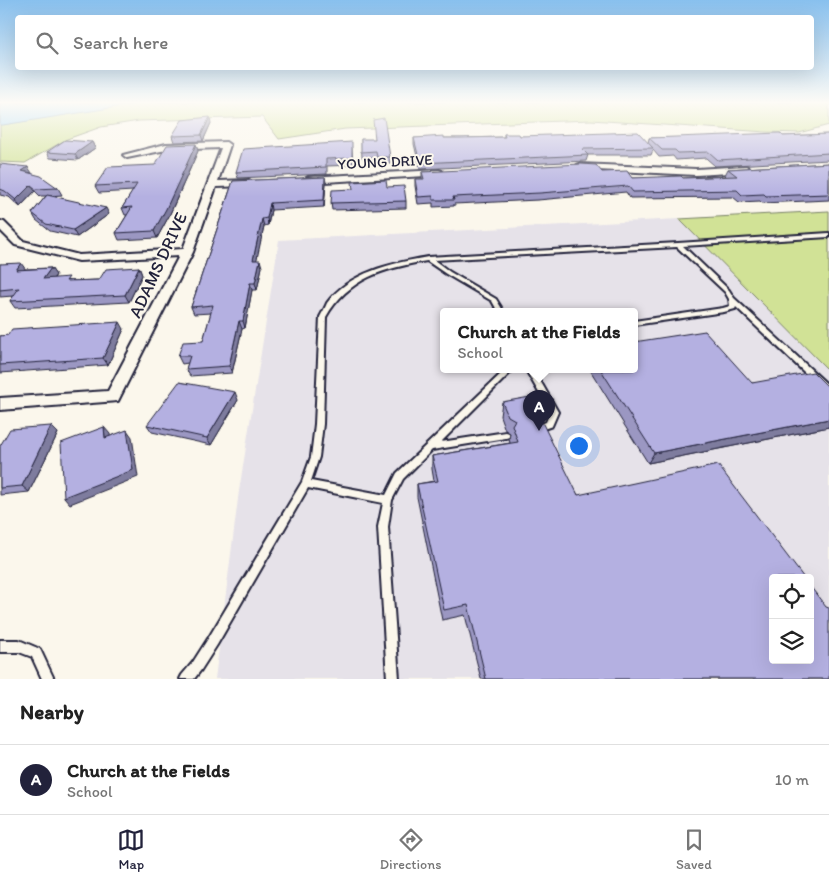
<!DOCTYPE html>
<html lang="en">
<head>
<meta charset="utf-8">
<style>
  :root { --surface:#fff; --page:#f6f6f6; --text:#222; --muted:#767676; --line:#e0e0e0; --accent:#22223b }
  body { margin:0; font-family:Itim,sans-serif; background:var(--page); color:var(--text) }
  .controls { position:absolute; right:15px; bottom:15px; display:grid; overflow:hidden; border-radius:5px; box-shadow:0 5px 20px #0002 }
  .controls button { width:45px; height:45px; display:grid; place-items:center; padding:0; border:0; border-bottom:1px solid var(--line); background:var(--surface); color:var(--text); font:25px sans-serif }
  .you { position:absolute; left:578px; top:445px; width:18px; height:18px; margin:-12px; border:4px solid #fff; border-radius:50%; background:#1a73e8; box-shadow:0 0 0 8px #1a73e833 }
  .badge { display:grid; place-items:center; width:32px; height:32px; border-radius:50%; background:var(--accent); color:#fff; font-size:16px; font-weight:700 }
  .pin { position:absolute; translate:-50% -41px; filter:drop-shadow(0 1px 2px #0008) }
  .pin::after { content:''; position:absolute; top:26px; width:18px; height:15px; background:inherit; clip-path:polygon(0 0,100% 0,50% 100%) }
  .popup { position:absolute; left:440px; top:308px; width:198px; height:65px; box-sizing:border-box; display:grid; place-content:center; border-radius:5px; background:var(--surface); filter:drop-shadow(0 1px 4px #0005); font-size:16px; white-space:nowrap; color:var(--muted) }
  .popup b { font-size:19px; color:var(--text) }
  .popup::after { content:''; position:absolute; left:50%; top:100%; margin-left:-10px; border:10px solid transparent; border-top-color:var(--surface) }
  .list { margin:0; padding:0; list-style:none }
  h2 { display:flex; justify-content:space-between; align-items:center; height:65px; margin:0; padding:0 20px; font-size:21px }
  h2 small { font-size:16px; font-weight:400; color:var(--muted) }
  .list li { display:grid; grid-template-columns:32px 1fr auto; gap:15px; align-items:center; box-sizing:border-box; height:70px; padding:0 20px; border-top:1px solid var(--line) }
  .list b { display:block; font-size:19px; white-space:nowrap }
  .list p { margin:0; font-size:16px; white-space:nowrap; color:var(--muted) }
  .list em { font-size:16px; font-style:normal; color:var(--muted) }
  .icon { flex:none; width:28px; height:28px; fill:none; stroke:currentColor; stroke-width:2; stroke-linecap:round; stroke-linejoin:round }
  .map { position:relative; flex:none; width:829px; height:679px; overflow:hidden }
  .search { position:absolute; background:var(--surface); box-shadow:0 5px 20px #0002; left:15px; right:15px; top:15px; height:55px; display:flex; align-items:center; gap:12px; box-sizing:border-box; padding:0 18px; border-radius:5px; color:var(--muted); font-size:19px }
  .sheet { height:135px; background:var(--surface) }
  nav { display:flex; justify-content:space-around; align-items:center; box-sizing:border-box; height:70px; border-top:1px solid var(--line); background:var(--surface); font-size:14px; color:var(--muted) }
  nav a { display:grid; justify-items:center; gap:2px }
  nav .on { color:var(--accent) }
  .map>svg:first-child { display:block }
</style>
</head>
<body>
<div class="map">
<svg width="829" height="679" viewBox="0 0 829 679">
  <rect width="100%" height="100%" fill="#fbf7ec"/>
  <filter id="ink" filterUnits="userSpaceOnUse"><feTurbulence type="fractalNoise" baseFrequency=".02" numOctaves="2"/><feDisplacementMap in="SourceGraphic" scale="10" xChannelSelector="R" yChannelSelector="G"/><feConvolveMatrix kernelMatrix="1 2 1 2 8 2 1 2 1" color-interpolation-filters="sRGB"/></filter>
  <g filter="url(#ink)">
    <!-- built -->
    <path fill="#e6e2e9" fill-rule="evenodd" d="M679,219L829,371V679H215L239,491L279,240ZM444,312H634V370H444ZM773,578H810V660H773Z"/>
    <!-- green -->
    <path fill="#d1e296" stroke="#7a8268" d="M0,102H824L829,105V125L799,133L766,132L591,120L345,129L279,139L262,117L139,121L101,127L67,139L25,163L0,162Z
      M829,211V371L679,219Z"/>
    <!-- water -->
    <path fill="#98d2f8" stroke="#698cac" d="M0,102H148L3,125H0Z"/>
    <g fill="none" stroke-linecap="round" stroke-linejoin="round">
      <!-- service casing -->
      <g stroke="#22223b" stroke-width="4">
        <path id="service" d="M829,233V237L683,246L729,290L734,298L829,386V394L826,393L736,307L735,309L724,312L634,325V321L723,308L730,306L729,299L725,292L677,247L434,260L450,272L496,299L504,312H498L492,301L446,274L427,261C385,268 348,278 326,317L323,424L319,457L311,481L386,495L397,473L505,370H513L441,442L506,432L509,433L510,435L509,437L506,438L432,450L403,479L392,500L388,527L399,679H387L378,527L383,503L308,488L217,645L201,670L194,679H180L182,675L193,662L209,637L302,482L311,457L315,424L320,317C322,313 325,308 327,303C349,272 393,263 428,257L678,243Z
          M526,370H534L558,412L552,426L535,432L532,431L531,429L532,427L546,422L550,412Z
          M0,640H19L40,649L54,679H42L32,657L19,652H0Z"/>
      </g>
      <!-- minor casing -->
      <g stroke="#22223b" stroke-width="4">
        <path id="minor" d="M226,142L230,145L218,181L249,180L254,183L249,186L216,187L193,252L118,401L0,410V398L108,391L179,256L79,261L15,245L0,230V221L4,222L23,241L79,255L183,249L221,148L166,150L127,158L123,155L166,144Z
          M580,164L696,169L746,166L751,169L746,172L696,175L577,169V165Z
          M439,170L442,171V175L308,183L303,180L308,177Z"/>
      </g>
      <!-- service -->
      <use href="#service" fill="#fbf7ec" fill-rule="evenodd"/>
      <!-- minor -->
      <use href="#minor" fill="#fbf7ec" fill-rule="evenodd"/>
    </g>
    <!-- wall -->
    <path fill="#9b97c2" stroke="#22223b" d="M211,123L203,141L174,142L172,136Z
      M504,134L520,136L648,143L649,138L783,136L829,134V160L715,166L706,158L676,160L673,156L659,157L653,150L651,155H588L586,161L420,169L414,144V138H461L504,137Z
      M361,139L390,157V163L377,164V158H362Z
      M92,142L95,148L78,160L50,158L47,152Z
      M352,148L353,165L327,166V174L238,178L236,172Z
      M198,151L169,216L157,238L119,240L116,233L127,215H125L122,208L133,191L99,193L95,186Z
      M829,163V200L762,203L760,201L739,202L733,197L630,198L626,192L538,200L454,204V206L433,207V203L418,204L415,186V179H422V172H602L632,178H683L726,176L725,175L728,169Z
      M0,164L31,173L58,188L62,195L49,196L109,214L77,237L50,231L36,220L32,213L46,196H40L35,191L20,207L9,197L0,195Z
      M325,177L326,183L324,207L271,210L268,225L264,226L256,260L262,267L257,290H252L245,328L242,329L232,373L190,376L186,369L188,363L182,364L178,356L203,341L211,313L194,314L191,307L233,181Z
      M387,187L406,201V208L332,210L331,203Z
      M0,264L25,269L51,268L56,275L54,278L71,281L99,280L139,267L142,275L129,302L15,308L10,301L13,296L0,297Z
      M124,329L108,365L0,373V336Z
      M590,370H634L752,383L829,388V427L648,463Z
      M238,400L211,445L152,432L147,425Z
      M502,402L534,420L578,495L829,679H481L465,615L442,620L417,497V484L434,481L432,469V456L510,443L509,439L510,433L505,430L500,416Z
      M58,433L29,492L0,495V446Z"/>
    <!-- shaded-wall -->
    <path fill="#7e7b9e" stroke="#22223b" d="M210,117L211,123L203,141L201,135Z
      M92,142L95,148L78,160L75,154Z
      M196,144L198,151L169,216L157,238L154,231Z
      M28,167L32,173L22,171Z
      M325,177L326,183L324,207V200Z
      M31,185L35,191L20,207L16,200Z
      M270,203L271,210L268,225L267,218Z
      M106,208L109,214L77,237L73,230Z
      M262,219L264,226L255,268L253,260Z
      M260,260L262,267L257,290L255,283Z
      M21,263L26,270H16Z
      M139,267L142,275L129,302L125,295Z
      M51,268L56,275L48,286L43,279Z
      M250,283L252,290L245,328L243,321Z
      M239,321L242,329L232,373L229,366Z
      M120,322L124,329L108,365L103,358Z
      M235,392L238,400L211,445L207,438Z
      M537,411L533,425L527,427L531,413Z
      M829,419V427L648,463L654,453Z
      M51,426L58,433L29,492L22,486Z
      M104,427L110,434L111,445L105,438Z
      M127,430L132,437L138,477L70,504L64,497Z"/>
    <!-- building -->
    <path fill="#b4b0e1" stroke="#22223b" d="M210,117L201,135L172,136L182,120Z
      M384,118L390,157H377L376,151L361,152V139H375L373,120Z
      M638,132L653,148L582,149L588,155L420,163L414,138L444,136V138H461L505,137L504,134H519L520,136Z
      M780,133L783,136L829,134V153L718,160L709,152L678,153L675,150H662L649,138Z
      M65,140L92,142L75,154L47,152Z
      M352,142V158L326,159V167L236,172L243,149Z
      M196,144L166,209L154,231L116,233L132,207L122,208L137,184L95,186L108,167L155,165L167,145Z
      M829,163V194L766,196L764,194L742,195L737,190L633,192L628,186L540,193L453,197L454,200H433V196L418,197L415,179H424L422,172L581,164L596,165L602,172L627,171L632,178L681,176L683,178L737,176L728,169Z
      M0,164L28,167L22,171L41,176L58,188L36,189L31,185L16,200L5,191L0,189Z
      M325,177L324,200L270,203L267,218L262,219L253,260H260L255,283H250L243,321H239L229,366L186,369L190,356H178L183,342L203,341L213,305L191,307L233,181Z
      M386,180L387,187L404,186L406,201L331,203L332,190L353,189L352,182Z
      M47,195L106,208L73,230L46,224L32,213Z
      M21,263L16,270L51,268L43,279L69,277L66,281L99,280L106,269L139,267L125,295L10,301L19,288L0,290V264Z
      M120,322L103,358L0,365V336L8,335L12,329Z
      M705,331L752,383L813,372L829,388V419L654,453L601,370H634V342Z
      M179,382L235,392L207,438L147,425Z
      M530,397L537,411L531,413L530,417L535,421L541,420L578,495L718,465L804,578H773V660H810V586L826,607L829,608V679H486L468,605L444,610L417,484L438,481L432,456L518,442L512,425L515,420L508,416L502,402Z
      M51,426L22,486L0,488V446L10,429Z
      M104,427L105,438L127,430L133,470L64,497L61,443Z"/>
  </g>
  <!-- sky -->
  <linearGradient id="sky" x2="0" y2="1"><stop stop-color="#88c0ee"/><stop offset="0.52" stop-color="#fdfbf6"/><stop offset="1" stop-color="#fdfbf6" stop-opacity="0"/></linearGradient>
  <rect width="829" height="197" fill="url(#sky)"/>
  <g text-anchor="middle" stroke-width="4" stroke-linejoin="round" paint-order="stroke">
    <!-- far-street labels -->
    <g font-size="15" fill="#22223b" stroke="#fbf7ec">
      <text transform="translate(385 162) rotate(-3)" y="5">YOUNG DRIVE</text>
    </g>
    <!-- street labels -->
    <g font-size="18" fill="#22223b" stroke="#fbf7ec">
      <text transform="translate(158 265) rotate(-65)" y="6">ADAMS DRIVE</text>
    </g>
  </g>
</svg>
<div class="controls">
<button><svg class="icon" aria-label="locate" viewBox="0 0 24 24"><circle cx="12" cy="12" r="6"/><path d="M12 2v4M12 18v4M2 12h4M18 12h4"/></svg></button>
<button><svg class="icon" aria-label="layers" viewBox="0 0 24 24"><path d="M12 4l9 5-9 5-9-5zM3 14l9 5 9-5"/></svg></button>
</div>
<div class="you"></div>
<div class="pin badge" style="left:539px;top:431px">A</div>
<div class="popup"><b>Church at the Fields</b>School</div>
<div class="search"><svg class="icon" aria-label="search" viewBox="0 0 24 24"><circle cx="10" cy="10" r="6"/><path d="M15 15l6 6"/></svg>Search here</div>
</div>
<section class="sheet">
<h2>Nearby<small></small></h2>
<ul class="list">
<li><span class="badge">A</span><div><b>Church at the Fields</b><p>School</p></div><em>10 m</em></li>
</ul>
</section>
<nav>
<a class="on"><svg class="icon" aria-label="map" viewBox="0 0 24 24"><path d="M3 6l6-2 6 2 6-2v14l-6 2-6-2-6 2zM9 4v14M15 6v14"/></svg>Map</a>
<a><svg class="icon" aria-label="directions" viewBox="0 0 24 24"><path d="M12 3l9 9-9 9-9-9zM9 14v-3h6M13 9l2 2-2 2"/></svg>Directions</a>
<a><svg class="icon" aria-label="saved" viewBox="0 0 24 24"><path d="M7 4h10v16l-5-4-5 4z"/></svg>Saved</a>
</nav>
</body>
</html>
